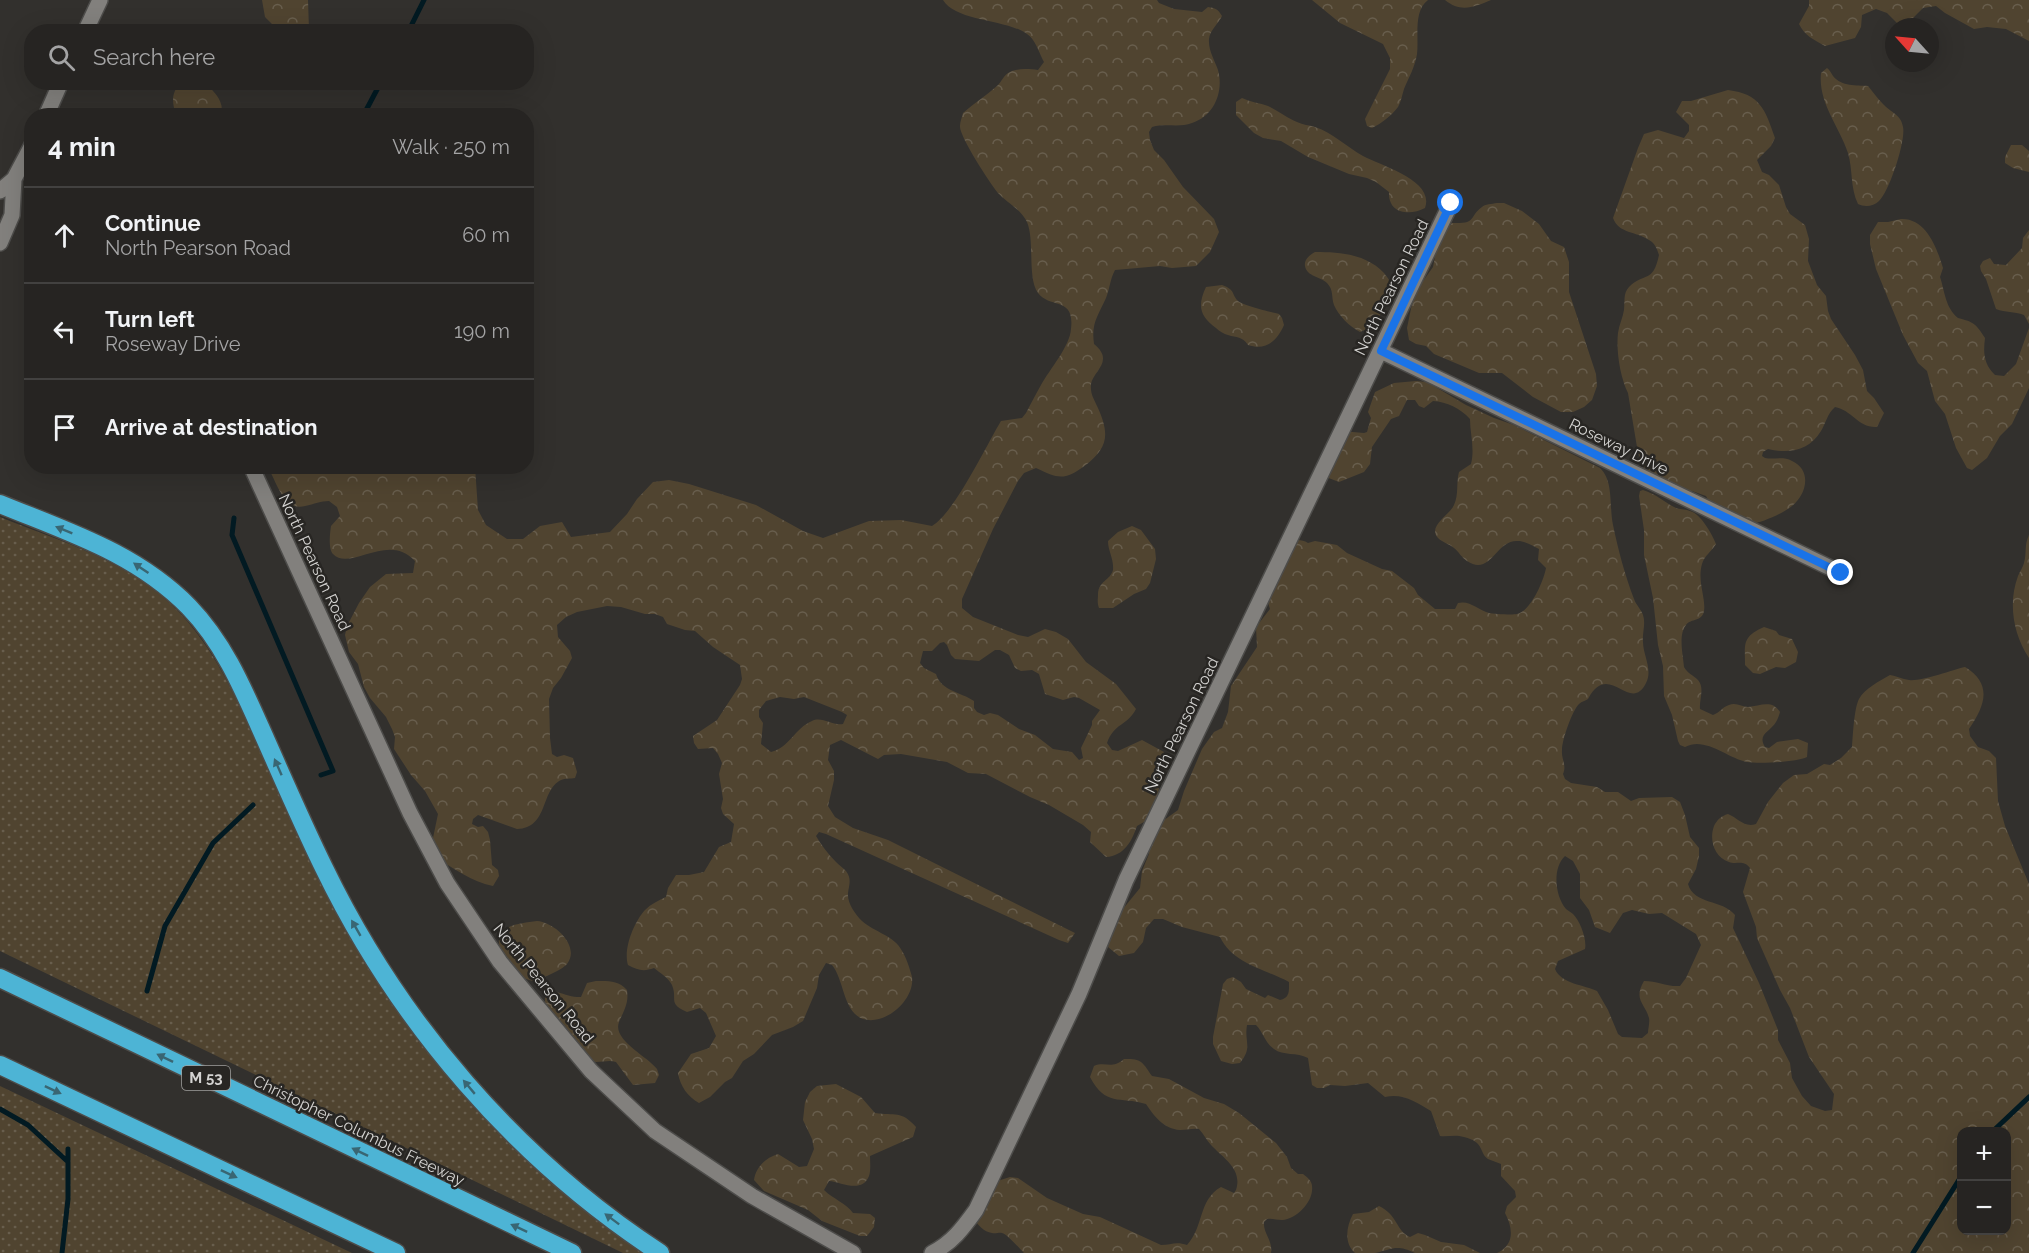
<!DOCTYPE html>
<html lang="en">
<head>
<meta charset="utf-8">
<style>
  :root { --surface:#262422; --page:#2e2c2a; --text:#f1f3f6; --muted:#a4a4a5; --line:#424140 }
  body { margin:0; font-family:Raleway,sans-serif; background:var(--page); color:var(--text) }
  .controls { position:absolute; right:18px; bottom:18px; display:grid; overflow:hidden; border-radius:12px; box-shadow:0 6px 24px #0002 }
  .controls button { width:54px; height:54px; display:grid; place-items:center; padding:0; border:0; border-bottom:2px solid var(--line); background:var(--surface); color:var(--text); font:30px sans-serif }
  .compass { position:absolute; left:1885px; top:18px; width:54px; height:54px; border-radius:50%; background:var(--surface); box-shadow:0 6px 24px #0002; rotate:297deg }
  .stop { position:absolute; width:18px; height:18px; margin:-14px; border:4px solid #1a73e8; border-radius:50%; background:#fff }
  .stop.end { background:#1a73e8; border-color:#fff; box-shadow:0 2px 6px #0008 }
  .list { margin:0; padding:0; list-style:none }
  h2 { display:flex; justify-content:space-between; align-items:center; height:78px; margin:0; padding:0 24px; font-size:26px }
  h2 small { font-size:20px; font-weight:400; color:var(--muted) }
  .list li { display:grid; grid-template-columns:39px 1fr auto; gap:18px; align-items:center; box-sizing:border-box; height:96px; padding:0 24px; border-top:2px solid var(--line) }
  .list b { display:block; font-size:22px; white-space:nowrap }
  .list p { margin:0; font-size:20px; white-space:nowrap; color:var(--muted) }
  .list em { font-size:20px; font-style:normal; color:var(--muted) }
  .icon { flex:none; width:33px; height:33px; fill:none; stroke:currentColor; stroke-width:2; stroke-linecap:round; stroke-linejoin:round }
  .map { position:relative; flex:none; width:2029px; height:1253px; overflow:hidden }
  .search { position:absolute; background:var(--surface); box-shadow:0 6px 24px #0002; left:24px; top:24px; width:510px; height:66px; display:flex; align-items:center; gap:15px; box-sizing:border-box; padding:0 21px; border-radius:24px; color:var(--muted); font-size:22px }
  .panel { position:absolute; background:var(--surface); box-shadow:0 6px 24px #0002; left:24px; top:108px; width:510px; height:366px; border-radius:24px }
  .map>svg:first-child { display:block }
</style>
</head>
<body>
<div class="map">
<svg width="2029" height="1253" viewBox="0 0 2029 1253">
  <defs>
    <pattern id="grass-dots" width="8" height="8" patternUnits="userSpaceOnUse" patternTransform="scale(1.5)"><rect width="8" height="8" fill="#504430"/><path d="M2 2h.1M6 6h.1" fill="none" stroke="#685e4d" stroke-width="1.8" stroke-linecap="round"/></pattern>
    <pattern id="forest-crowns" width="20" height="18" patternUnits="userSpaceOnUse" patternTransform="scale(1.5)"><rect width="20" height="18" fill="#504430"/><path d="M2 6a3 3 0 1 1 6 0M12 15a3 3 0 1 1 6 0" fill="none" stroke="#685e4d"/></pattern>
  </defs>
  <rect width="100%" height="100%" fill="#32302d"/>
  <!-- grass -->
  <path fill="url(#grass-dots)" d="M0,517C62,542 130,561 177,610C215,649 235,696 257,744C278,789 298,834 319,878C392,1029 504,1157 642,1253H623L0,951Z
    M0,1086L352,1253H0Z"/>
  <!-- forest -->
  <path fill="url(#forest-crowns)" fill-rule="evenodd" d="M262,0H308L309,30L307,31H279L265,17Z
    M943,0H1157L1159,3L1174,9L1202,12L1208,7C1215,8 1218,9 1222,16C1218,24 1210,30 1209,39C1208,50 1215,61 1218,70C1224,92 1214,116 1192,123C1179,128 1166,123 1152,127L1149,132L1150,140L1154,150L1164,160L1183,187L1214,219L1219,232L1210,252L1196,266L1172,268L1160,266L1115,270C1110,279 1110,288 1106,298C1098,316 1091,323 1094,344C1115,361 1093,371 1091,384C1090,394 1094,399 1097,406C1110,434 1109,448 1083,467C1064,481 1057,478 1036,468L1024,473L1018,481L993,529L962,599V608L973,617L1018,635L1028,637L1045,629L1056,632L1068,639L1086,662L1116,684L1136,709C1127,726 1114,723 1107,743L1112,750L1118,751L1142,740L1164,752L1156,809L1149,819L1137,826C1132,841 1124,856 1106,857L1090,842L1091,832L1083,825L1049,805L1030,797L986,774L968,773L947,762L901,754L884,755L878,759L841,740L830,745L828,760L834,771V780L828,806L835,817L853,828L888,840L1075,933L1068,943L1059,940L826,834L819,832L816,836C822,846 828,854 836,862C839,865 843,868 846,871C852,879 849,885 848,893C847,903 855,914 862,921C874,932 895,936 902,951C906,957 910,969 912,977C915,999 886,1026 863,1019C843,1012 844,979 832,965L826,963L819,975L817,988L803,1021L793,1027L772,1035L754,1054L743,1061L732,1078L725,1082L710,1097L699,1103C688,1097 680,1086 678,1073L691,1054L709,1048L716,1036L706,1013L700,1008L687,1012C667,1003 678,1000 672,985C668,977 660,973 654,968C643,972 638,970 628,965C623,949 634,922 645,910C651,904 659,900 666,897L668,888L676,875H689L704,872L719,847L731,842L734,824L723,814L721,808L723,799L719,774L722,763L718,754L713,748L698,749L694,743L693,736L717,720L740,685L742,679L740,665L713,647L695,631L685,630L667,624L663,617L655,614H645L621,607L607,606L577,612L566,617L557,625L558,637L570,651L572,658L561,678L553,688L549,699L550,738L552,754L557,757L564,755L573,758L577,772L575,778C570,779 565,778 561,780C540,790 549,828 517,829L478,815L473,819L472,824L478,827L483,826L488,832L490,840L492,865L498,870L499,876L493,886C471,882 455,868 435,858L433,838L438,814L425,791L411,775L394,749L395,737L392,729L386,717L370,698L364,687L358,664L349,652L345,635L347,626L359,603L370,587L386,574L413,573L415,561C388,531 350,572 333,554C328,548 330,533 331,526L340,516L337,507L329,501C321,501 314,504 305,506C284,512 276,481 268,467H475L478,510L486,525L507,539H523L540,526L562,522L571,537L610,532L627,514L637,499L653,482L669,480L689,484L756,505L803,531L823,538L869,521L901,520L932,526C955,512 986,446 1001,421L1022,418L1026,413C1031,403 1036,394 1041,385C1050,369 1070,346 1071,329C1075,296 1050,309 1038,293C1027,278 1035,241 1027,222C1022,210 1006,202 998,193C990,183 959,136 960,126C960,122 962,117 963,113C974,103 986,96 997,86C1002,82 1003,75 1010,72C1018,68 1029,69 1038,70L1044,62C1040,55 1038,47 1033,40C1018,18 957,24 943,0ZM944,642L947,645L951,655L955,659L979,661L995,650H1000L1009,655L1015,668L1021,671L1032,670L1039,674L1045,694L1063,700L1074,697L1079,698L1100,710L1092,721V725L1081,748L1083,758L1079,760L1072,752L1053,749L1035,735L1019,729L998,715L990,713L984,715L977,712L974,708V701C961,692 941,691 936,674L924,668L920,663L923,651H932L940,643ZM780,697L794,699L804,697L842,712L847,715L843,724C832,726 822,716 812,721C795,728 789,748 771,752L761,744L763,723L759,717V710L766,701Z
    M1312,0H1428C1413,11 1419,37 1417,54C1415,67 1409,77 1404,89C1402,95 1401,102 1398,107C1391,116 1382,123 1372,128L1367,126L1365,119L1390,69V58L1383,44L1340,23Z
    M1445,0H1491C1474,7 1461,13 1445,0Z
    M1809,0H2029V41L2006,29L1987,27L1974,29L1945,13L1936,6L1923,8L1912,19L1898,24L1887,13L1876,9L1862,15L1861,27L1855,38L1825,46C1814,40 1804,35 1799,24L1809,6Z
    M1827,68C1830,70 1831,73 1833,76C1842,87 1856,85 1868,86C1873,92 1877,98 1883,104C1891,113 1901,114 1903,127C1906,141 1889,192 1879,201C1873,207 1864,207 1858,204C1850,187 1853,170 1848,153C1839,126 1818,103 1821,73Z
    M180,83L206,84C215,92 225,103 221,115H176C172,102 171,94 180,83Z
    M1728,90C1760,94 1765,109 1775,138L1771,146L1757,160L1762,172L1769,175L1779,185L1786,207L1790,214L1805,225L1809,239L1808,261L1817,285L1826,296L1828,311L1831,319L1855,355L1863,370L1867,391L1874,398L1884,413L1877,427C1858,428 1852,410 1835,407C1827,414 1826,423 1821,431C1809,451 1789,454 1768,449L1763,452L1762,456L1765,458C1774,460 1783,456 1792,461C1812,470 1807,494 1792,506C1784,513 1761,523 1751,524C1745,525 1722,515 1715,513L1706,496L1692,491L1686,492L1649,474L1644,468L1638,453L1628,393C1620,377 1616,350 1618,333C1619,325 1623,317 1624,310C1625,302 1623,293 1629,287C1644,272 1653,284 1659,255C1657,249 1655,243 1649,240C1636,231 1619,234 1613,218L1638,148L1644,134L1658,130L1684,138L1689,131V125L1676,112L1682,101H1691Z
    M1242,98C1250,102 1260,103 1268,106C1279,111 1287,118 1297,122C1303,125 1309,125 1315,127C1333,133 1347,147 1363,156C1381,166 1435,180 1425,208C1410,216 1388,214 1389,192L1376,182L1367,178L1349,174L1308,157L1281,141L1263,138L1254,133L1236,115V102Z
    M2011,145H2022L2029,151V172L2013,168L2005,163V157Z
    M1497,203H1504L1522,211L1539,224L1551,241L1564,247L1569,262V292L1596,374L1597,386L1592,400L1584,407L1573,412H1561L1533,397L1502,373H1479L1434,354L1426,346L1416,344L1409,340L1407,328L1414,294L1433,267L1439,237L1452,223C1478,224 1468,217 1482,207C1485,204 1492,204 1497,203Z
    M1901,219C1926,218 1937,248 1943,268L1940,277C1945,292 1945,307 1958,318C1974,322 1976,324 1985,338C1983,354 1984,364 1995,375L2004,376L2016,364L2029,328V388L2012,424L2000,436L1987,458L1972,470L1967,468L1956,448L1945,414L1935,401L1927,371L1918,363L1903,335L1876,269L1870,244V235L1878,222H1888Z
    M2029,230V324L2024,315C2014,311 2006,313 1996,309L1986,279L1981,271L1980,266L1983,261L1990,258L1994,264L2006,265L2022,248L2023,238Z
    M1315,252C1340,252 1366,254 1384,273C1388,278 1392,283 1392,289C1392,295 1388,301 1385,306C1380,317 1372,328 1360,332C1350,327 1338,315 1334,305C1331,297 1334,290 1327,283C1320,276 1307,277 1305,266C1304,259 1310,255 1315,252Z
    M1222,285C1236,290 1231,294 1238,301C1244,306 1271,312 1279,314L1282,318L1284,325C1277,341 1266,351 1248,345C1242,336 1237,338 1228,335C1224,334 1219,331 1216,328C1200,316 1197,306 1206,287Z
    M1416,381L1427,382L1466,405L1494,418L1514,425L1600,468C1614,481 1609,507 1613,525C1618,549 1625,576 1634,599C1636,605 1641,609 1643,615C1646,624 1642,633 1643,642C1643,655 1653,670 1646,683C1630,715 1609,659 1588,699C1585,701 1582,701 1579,704C1572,711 1562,740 1562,750C1561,759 1567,765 1563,774L1565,779L1571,783L1597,787L1605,792H1618L1631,801L1639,798L1672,797L1680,802L1685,815L1690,837L1699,848V856L1696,869L1688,884C1694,905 1722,899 1735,915L1733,928L1759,983L1778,1030V1040L1790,1063L1792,1078L1802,1096L1811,1106L1825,1111L1832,1110L1834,1094L1809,1057L1790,1008L1780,990L1757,938L1756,927L1743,892L1750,868C1743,859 1737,865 1729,862C1714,857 1709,840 1714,826C1717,820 1721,816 1728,814C1738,818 1744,828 1756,824L1768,802L1783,783L1794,775L1807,774L1824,764L1830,765L1841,758L1852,747C1853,735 1854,709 1859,699C1865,688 1880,681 1890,675C1896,676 1902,679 1909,680C1920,682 1952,670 1965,667C1993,684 1985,706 1969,729L1970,736L1978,747L1989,751L1996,758L1998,801L2005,826L2029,884V1253H1497C1515,1245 1513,1228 1505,1213L1507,1206L1516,1197L1515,1191L1501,1176V1164C1497,1162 1492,1161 1488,1159C1479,1153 1485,1142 1464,1137C1455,1134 1448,1137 1440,1136L1431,1111C1416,1102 1403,1093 1385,1097L1368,1083L1345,1086L1330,1085L1324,1088H1317L1312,1085L1308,1058C1297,1052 1283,1056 1274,1049C1265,1043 1263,1032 1256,1025H1247C1244,1042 1253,1047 1240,1063L1232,1064L1221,1061L1213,1044V1037L1223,984L1227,979L1233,977L1241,982L1246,989L1265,998L1268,995L1280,1000C1290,998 1289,991 1289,982C1265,969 1233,964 1220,937L1182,927L1163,919H1154L1146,928L1143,942L1134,953L1119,956L1108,947L1114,920L1140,888L1142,871L1149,854L1145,844L1160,823L1178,810L1184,791L1202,749L1214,732L1222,728L1228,712L1231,686L1257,647L1256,627L1270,609C1263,589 1267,568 1275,549C1286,543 1296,536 1308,543L1315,541L1337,545L1347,553L1382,569L1392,571L1414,588L1418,595L1435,609H1455L1458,603C1470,600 1478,610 1489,613C1493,614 1513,615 1517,614C1531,611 1544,580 1546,568L1538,560L1539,549C1533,546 1525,541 1518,541C1496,539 1491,577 1467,561C1462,558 1459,552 1454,548C1450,544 1443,543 1438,538C1427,526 1450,515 1454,505C1459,495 1456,482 1459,472L1471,464C1475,449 1470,433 1470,419C1460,408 1447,402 1433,401L1424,408L1419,406L1415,400H1407L1399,416L1391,419L1372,447L1370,464L1364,472L1339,482L1326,477L1341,431L1364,433L1367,432L1371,418L1368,412L1375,392L1394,383ZM1565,856L1573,861L1580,874V898L1589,910L1595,927L1610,933L1623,913L1632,910L1649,914L1662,913L1696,934L1701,945L1686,978L1680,986C1667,987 1657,981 1644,981C1633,1000 1645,1003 1649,1018C1650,1022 1648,1029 1648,1033L1642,1038L1622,1037L1618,1034L1608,1010L1597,991C1585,985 1561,984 1555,969L1558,961L1585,949C1587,939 1580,921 1573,914C1571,912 1568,911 1566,909C1555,896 1552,868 1565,856ZM1962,1132H2006V1230H1962Z
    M1643,490C1656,494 1664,502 1676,508C1681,510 1686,509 1690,511C1701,514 1712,534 1716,544C1712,551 1704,556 1702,564C1697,581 1706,598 1704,611C1702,622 1691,618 1686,625C1678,635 1683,655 1684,667C1687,673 1693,675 1698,680C1705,688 1699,700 1700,709L1713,715C1721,712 1722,707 1729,705C1736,702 1742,707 1748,707C1760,706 1772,699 1780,712C1779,715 1778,719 1776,722C1770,732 1757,734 1765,747L1769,748L1777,742L1798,739L1808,743L1807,757C1796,762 1760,764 1747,762C1727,758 1705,736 1685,747L1680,745L1678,741L1672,715L1664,696L1663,666L1658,645L1653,598L1644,555V530L1639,496L1640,491Z
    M1132,526L1141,530L1155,549L1156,559L1150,583L1146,589L1134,594L1113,608H1099C1097,602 1098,600 1098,594C1099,580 1110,581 1113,570C1114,559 1108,551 1108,541L1118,532Z
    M2029,535V658C2013,634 2008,603 2018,576C2020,571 2023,567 2024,563C2027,553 2024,545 2029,535Z
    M1764,627L1776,631L1779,635L1792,639L1798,652L1796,662L1785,668L1776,667L1760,674L1753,673L1745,665C1745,643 1742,637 1764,627Z
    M537,921C554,922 581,946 567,964C562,970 541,979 533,981C528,980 523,978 519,975C508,967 490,942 504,930C513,923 526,923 537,921Z
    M596,981C608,981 618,980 627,990C629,1003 624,1010 619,1022C612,1040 647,1056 657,1069L659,1075L655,1083L633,1085L616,1062C609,1060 604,1062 596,1062C583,1061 572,1039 565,1030L563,1024L545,1007V996C555,987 566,997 577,997H581L587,983Z
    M1124,1059C1142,1058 1143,1063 1152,1076L1169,1079L1204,1098L1224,1104L1239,1113L1276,1143L1287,1157L1291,1168L1298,1174H1303C1307,1177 1312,1181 1312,1186C1314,1201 1297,1219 1282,1220C1277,1220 1272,1218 1267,1219L1264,1222C1263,1234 1273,1240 1271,1253H1024C1020,1249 1007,1234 1002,1233C999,1232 996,1234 992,1233C984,1232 978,1225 973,1218L985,1185L1010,1177L1018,1178L1047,1198L1083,1214L1100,1217L1161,1245C1171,1245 1176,1241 1187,1245C1204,1227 1198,1200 1221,1187L1234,1193L1236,1190C1243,1169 1223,1158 1211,1145C1206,1140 1204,1134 1199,1129C1192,1128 1187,1130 1180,1130C1164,1129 1154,1116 1146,1104C1119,1096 1106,1107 1090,1077L1094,1066C1106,1061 1111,1070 1124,1059Z
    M836,1084L861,1097L875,1113C895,1116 901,1110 916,1127L913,1137L870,1156C870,1162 871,1170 869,1176C862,1194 841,1182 829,1181L824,1190C833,1199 846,1203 853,1213L870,1214L875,1218L874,1227L867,1236H860L822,1221L808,1210L764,1191L754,1180C756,1166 766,1158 778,1154L799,1167L807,1166L814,1149L812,1139L803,1120L805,1102L810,1092L817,1086Z
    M1379,1206C1398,1215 1396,1231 1410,1237L1418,1233L1425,1235L1441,1242L1464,1245L1480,1253H1415C1397,1244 1392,1249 1375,1253C1369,1253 1361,1253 1355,1253C1344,1243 1346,1227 1353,1214L1369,1212Z"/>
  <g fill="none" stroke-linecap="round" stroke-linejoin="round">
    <!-- stream -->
    <path stroke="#021a22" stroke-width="5" d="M408,32L424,0
      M363,116L381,82
      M234,518L232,535L333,771L321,775
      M147,991L165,926L213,843L253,805
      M0,1109L28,1125L67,1161
      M1992,1132L2029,1097
      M62,1253L68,1199V1149
      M1913,1253L1962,1175"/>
    <!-- street casing -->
    <g stroke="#4d4c4a" stroke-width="18">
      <path id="street" d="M1381,351L1841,573
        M251,466L410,813L447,883L500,962L591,1071L655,1131L752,1196L853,1253
        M932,1253C952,1243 963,1228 976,1210L1079,994L1126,880L1451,203"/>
    </g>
    <!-- secondary casing -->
    <g stroke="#4d4c4a" stroke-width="18">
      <path id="secondary" d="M85,32L100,0
        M46,116L61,82
        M0,191L14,179L32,145
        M0,243L12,215L14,179"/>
    </g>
    <!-- highway casing -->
    <g stroke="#4d4c4a" stroke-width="21">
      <path id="highway" d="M0,504C68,532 136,553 189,607C222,641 241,684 260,727C281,774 301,821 324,868C399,1023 516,1159 660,1253
        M0,978L572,1253
        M0,1065L396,1253"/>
    </g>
    <!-- street -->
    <use href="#street" stroke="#82807d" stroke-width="15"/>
    <!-- secondary -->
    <use href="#secondary" stroke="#82807d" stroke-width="15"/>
    <!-- highway -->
    <use href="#highway" stroke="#4db4d5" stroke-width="18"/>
  </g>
  <!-- one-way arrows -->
  <defs><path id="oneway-solid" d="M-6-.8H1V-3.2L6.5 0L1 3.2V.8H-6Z" transform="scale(1.5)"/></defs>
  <g fill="#396673">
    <use href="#oneway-solid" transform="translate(64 530) rotate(-158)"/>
    <use href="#oneway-solid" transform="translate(141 568) rotate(-146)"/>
    <use href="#oneway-solid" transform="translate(278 767) rotate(-114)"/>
    <use href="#oneway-solid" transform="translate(356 928) rotate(-120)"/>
    <use href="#oneway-solid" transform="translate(165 1058) rotate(-154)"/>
    <use href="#oneway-solid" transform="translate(469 1087) rotate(-130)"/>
    <use href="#oneway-solid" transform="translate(53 1090) rotate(25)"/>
    <use href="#oneway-solid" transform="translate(360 1152) rotate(-154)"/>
    <use href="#oneway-solid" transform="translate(229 1174) rotate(25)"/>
    <use href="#oneway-solid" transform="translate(612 1219) rotate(-143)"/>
    <use href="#oneway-solid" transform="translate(519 1228) rotate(-155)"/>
  </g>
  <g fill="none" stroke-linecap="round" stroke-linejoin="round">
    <!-- route -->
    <path stroke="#1a73e8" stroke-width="8" d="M1451,203L1381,351L1841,573"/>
  </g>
  <g text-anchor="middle" stroke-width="5" stroke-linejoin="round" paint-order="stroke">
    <!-- shield labels -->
    <rect fill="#282623" stroke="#a09f9d" stroke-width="1.5" x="182" y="1066" width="48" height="24" rx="4.5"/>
    <g font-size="15" font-weight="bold" fill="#d4d3d1">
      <text x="206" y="1083">M 53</text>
    </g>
    <!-- street labels -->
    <g font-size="16" fill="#d4d3d1" stroke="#282623">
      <text transform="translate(1391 287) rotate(-64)" y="6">North Pearson Road</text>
      <text transform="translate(1619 446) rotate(26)" y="6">Roseway Drive</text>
      <text transform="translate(315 562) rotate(65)" y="6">North Pearson Road</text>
      <text transform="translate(1181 725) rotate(-64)" y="6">North Pearson Road</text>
      <text transform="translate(544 983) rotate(51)" y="6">North Pearson Road</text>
      <text transform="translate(359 1130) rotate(26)" y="6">Christopher Columbus Freeway</text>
    </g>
  </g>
</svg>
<div class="controls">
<button>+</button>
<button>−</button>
</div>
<svg class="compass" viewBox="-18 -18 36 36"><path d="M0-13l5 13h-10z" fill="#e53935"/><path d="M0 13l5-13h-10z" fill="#a4a4a5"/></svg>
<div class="stop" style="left:1451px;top:203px"></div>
<div class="stop end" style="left:1841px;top:573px"></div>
<div class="search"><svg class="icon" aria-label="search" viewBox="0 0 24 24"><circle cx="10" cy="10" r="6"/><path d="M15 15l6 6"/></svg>Search here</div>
<section class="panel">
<h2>4 min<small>Walk · 250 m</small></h2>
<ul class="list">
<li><svg class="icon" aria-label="ahead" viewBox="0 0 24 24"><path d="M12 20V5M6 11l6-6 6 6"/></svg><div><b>Continue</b><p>North Pearson Road</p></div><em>60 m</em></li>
<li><svg class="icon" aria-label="left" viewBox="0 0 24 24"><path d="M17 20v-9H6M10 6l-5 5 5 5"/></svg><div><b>Turn left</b><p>Roseway Drive</p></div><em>190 m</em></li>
<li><svg class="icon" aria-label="arrive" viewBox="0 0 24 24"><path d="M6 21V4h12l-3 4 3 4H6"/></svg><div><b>Arrive at destination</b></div></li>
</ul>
</section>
</div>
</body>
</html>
